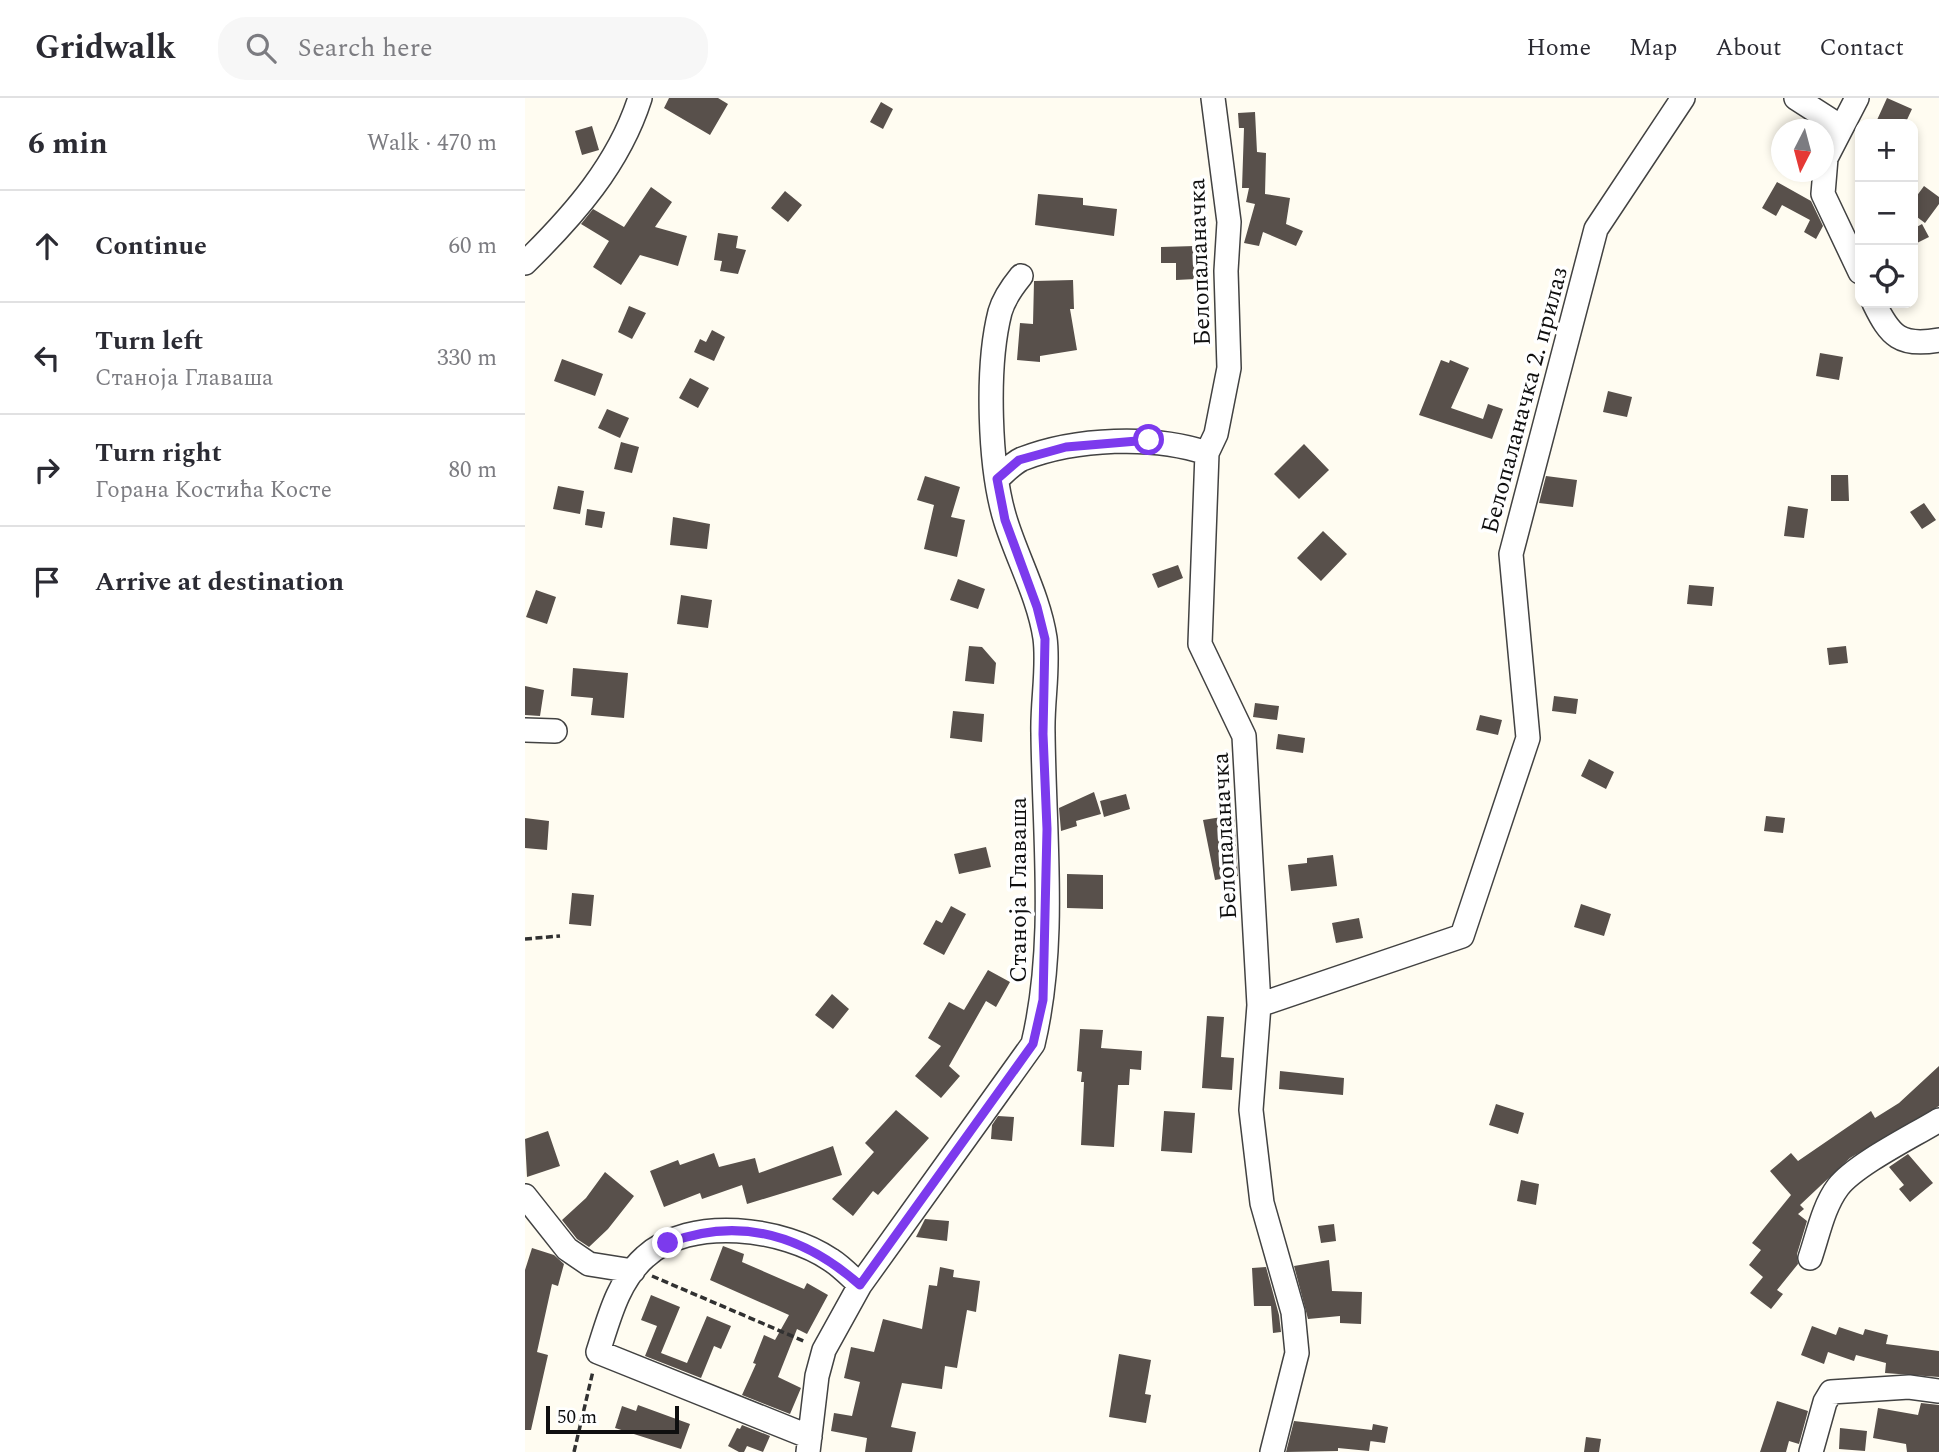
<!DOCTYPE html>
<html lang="en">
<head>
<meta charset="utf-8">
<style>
  :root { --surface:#fff; --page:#f7f7f7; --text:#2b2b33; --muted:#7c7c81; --line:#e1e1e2 }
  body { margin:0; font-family:Spectral,serif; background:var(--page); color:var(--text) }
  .controls { position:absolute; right:21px; top:21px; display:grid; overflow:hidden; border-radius:14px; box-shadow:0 4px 10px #0003 }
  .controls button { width:63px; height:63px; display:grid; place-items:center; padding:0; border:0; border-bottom:2px solid var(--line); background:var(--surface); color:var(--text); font:35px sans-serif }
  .compass { position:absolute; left:1246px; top:21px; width:63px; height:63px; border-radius:50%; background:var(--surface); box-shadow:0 4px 10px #0003; rotate:186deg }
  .scale { position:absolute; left:21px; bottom:18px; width:133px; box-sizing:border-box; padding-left:7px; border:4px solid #0f0f0f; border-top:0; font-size:19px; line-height:24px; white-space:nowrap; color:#0f0f0f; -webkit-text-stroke:5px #fff; paint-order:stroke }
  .stop { position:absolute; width:21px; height:21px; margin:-16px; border:5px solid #7c3aed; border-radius:50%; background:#fff }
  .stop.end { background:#7c3aed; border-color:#fff; box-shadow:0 2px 7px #0008 }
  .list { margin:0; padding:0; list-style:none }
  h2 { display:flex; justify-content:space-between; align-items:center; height:91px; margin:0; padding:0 28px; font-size:30px }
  h2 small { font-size:23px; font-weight:400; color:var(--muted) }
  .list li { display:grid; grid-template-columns:46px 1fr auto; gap:21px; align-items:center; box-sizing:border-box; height:112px; padding:0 28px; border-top:2px solid var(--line) }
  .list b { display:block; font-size:26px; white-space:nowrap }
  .list p { margin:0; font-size:23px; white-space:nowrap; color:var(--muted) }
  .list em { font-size:23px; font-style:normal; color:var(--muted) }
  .icon { flex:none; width:38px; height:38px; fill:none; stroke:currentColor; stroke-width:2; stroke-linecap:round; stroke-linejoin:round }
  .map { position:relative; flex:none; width:1414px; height:1354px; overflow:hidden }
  header { display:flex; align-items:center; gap:42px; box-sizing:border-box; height:98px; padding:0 35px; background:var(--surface); border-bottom:2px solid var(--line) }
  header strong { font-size:33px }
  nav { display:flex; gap:38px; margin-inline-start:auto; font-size:24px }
  .search { width:490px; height:63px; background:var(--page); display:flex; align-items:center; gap:18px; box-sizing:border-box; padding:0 24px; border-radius:28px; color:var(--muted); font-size:26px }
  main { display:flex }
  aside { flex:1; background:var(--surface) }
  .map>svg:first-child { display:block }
</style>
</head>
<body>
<header>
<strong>Gridwalk</strong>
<div class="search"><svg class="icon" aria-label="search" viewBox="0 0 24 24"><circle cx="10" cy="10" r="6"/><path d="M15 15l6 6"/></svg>Search here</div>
<nav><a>Home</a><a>Map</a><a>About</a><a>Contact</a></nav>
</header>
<main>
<aside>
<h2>6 min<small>Walk · 470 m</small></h2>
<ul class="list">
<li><svg class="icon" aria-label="ahead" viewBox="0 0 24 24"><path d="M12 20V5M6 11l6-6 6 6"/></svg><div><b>Continue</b></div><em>60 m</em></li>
<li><svg class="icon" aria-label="left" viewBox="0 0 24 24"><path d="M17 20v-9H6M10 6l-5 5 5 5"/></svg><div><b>Turn left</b><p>Станоја Главаша</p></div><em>330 m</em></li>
<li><svg class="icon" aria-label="right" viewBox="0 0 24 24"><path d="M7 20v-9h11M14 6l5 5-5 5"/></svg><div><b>Turn right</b><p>Горана Костића Косте</p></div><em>80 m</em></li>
<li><svg class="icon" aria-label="arrive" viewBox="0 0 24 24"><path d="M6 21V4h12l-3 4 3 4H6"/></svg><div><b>Arrive at destination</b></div></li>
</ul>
</aside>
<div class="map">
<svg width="1414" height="1354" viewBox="0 0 1414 1354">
  <rect width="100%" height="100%" fill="#fffcf1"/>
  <!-- building -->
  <path fill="#58504b" d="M144,0H193L203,6L185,37L139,10Z
    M1362,0L1387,11L1380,26H1360L1352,22Z
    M356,4L368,11L358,31L345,24Z
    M730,14L732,54L741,55L740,96L765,100L761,126L778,133L771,148L738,134L734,148L719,145L730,106L721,104L724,90H717L719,30H714L713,15Z
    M67,28L74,52L57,57L50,33Z
    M1252,84L1286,103L1298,128L1291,141L1279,134L1285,122L1257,107L1251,118L1237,110Z
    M1399,88L1414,99V106L1400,125L1388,116V103Z
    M126,89L147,104L130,129L162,138L153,168L115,157L96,187L68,169L84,143L56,126L68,111L99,129Z
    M260,93L277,107L263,124L246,110Z
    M513,96L558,100V107L592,111L589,138L510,127Z
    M1397,126L1404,139L1388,147V131Z
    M193,135L213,138L211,150L221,152L213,176L195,173L197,163L189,162Z
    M670,148L671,181L651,182V165H636V149Z
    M548,182L549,211H545L552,252L515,258V264L492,262L495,225L508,226L509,183Z
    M104,208L121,215L107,241L93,234Z
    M187,232L200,239L189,263L169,254L175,241L181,244Z
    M1295,255L1318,259L1314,282L1291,278Z
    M37,261L78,276L70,298L29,283Z
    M916,262L924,265L925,262L944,270L926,310L958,321L963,306L978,311L967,341L894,317Z
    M165,280L184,290L173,310L154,300Z
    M1083,293L1107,299L1102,319L1078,314Z
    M82,311L104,320L95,340L73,330Z
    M96,344L114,349L107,375L89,371Z
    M779,346L804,372L774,401L749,376Z
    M1306,377H1323L1324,403H1306Z
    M400,378L435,389L426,419L440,422L432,459L399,451L409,407L392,402Z
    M1021,378L1052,382L1048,409L1014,405Z
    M33,388L59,393L55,416L28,411Z
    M1399,405L1411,422L1397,431L1385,414Z
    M1263,408L1283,411L1279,440L1259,438Z
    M62,411L80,414L77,430L60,427Z
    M148,419L185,426L182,451L145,447Z
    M798,433L822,456L796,483L772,460Z
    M653,467L658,480L633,490L627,476Z
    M433,481L460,491L453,511L425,502Z
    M1164,487L1189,489L1187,508L1162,506Z
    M11,492L31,499L22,526L1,519Z
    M156,497L187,502L183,530L152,526Z
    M444,548L457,549L471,565L469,586L440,583Z
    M1321,548L1323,565L1304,567L1302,550Z
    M48,570L103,575L99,620L66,617L68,600L46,598Z
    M0,588L19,592L15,618L0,617Z
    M1029,598L1053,601L1051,616L1027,613Z
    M730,605L754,608L752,622L728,619Z
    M428,613L459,616L457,644L425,640Z
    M955,617L977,622L973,637L951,632Z
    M753,636L780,640L778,655L751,651Z
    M1064,661L1089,674L1081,691L1056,678Z
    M569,694L576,716L551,723L552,728L536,733L534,710Z
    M601,696L605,711L579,719L575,703Z
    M709,717L713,778L690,782L678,722Z
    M1241,718L1260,720L1258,735L1239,733Z
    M0,720L24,723L22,752L0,750Z
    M461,749L466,769L434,776L429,756Z
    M808,757L812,788L766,793L763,767L782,765V760Z
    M542,776L578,777V811L542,810Z
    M47,795L69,797L66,828L44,826Z
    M1056,806L1086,816L1079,838L1049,829Z
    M426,808L441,816L419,857L398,846L411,822L417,825Z
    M834,820L838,840L811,845L807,825Z
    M463,872L485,884L471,909L461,903L424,968L435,978L416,1000L390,978L416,948L403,940L424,904L439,912Z
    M307,896L324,911L308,931L290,917Z
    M682,918L699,919L696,959L709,960L707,992L677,990Z
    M555,931L578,932L576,950L617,953L616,972L605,971L604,987H593L589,1049L556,1047L559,984H556L557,974L552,973Z
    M1414,968V1008L1325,1060L1275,1107L1279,1111L1273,1116L1282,1123L1272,1156L1273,1166L1252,1192L1258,1196L1246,1211L1225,1195L1238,1179L1224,1167L1236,1152L1227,1145L1266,1097L1245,1073L1266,1055L1273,1063L1346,1013L1350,1020L1374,1005Z
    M755,973L819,980L818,997L754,991Z
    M971,1006L999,1015L993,1036L964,1027Z
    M371,1012L404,1040L353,1097L348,1093L328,1118L307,1101L349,1054L340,1045Z
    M639,1013L670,1015L667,1055L636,1053Z
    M473,1018L489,1019L487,1043L466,1041L467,1027Z
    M23,1033L35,1068L2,1079L0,1041Z
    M308,1048L317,1077L222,1106L217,1087L177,1101L175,1095L139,1109L125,1073L153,1062L155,1067L189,1055L194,1069L230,1060L234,1075Z
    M1383,1056L1408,1085L1385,1104L1374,1091L1379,1087L1364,1069Z
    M80,1074L109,1098L83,1131L64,1149L52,1141L37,1122L61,1100Z
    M996,1082L1014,1086L1011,1107L992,1103Z
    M400,1121L424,1123L422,1143L391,1139Z
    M809,1126L811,1143L796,1145L793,1128Z
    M198,1148L219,1156L217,1164L279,1191L282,1185L303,1197L282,1236L272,1231L253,1279L276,1290L265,1316L217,1297L231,1266L228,1265L239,1237L250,1242L264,1217L185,1182Z
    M7,1150L29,1157L39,1166L33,1188L27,1186L12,1254L23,1257L6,1332H0V1172Z
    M804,1162L807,1193L837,1194L836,1226L815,1225V1218L783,1221L769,1168Z
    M415,1169L429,1172L428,1179L455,1183L451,1214L442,1212L432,1270L420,1268L417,1291L377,1285L366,1329L391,1334L387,1354H340L342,1340L306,1333L309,1315L327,1318L335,1284L319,1280L326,1249L349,1254L358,1221L397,1231L404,1187L412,1188Z
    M741,1169L754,1217L756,1234L748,1235L746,1208H729L727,1170Z
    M126,1197L155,1209L136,1255L162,1265L182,1218L206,1228L196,1251L189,1248L176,1280L120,1258L132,1228L116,1222Z
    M1287,1228L1311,1237L1314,1229L1338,1237L1340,1231L1363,1237L1361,1246L1414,1253V1279L1360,1275L1361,1265L1331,1257L1329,1263L1303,1254L1299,1266L1276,1257Z
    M594,1256L626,1262L620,1296L626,1297L621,1325L584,1319Z
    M1252,1303L1283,1313L1274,1346L1264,1343L1261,1354H1235Z
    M1396,1305L1414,1307V1354H1382L1381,1346L1348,1340L1353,1310L1393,1317Z
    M113,1307L165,1326L156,1351L90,1330L97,1308L111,1313Z
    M769,1323L847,1332L844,1353L813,1350V1353L761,1354Z
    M848,1326L863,1329L860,1345L845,1343Z
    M217,1327L245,1338L238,1354L222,1348L219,1354H214L203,1348L212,1330L215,1331Z
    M1315,1330L1342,1333L1340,1353L1314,1351Z
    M1061,1339L1076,1341L1074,1354H1059Z"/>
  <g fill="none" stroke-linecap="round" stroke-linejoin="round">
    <!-- minor casing -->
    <g stroke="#424242" stroke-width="26">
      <path id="minor" d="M688,0L704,124L701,173L704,270L691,336L682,355L675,546L719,638L734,907L726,1012L737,1105L768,1214L772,1255L747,1354
        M1271,0L1316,29
        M1332,0L1301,60L1298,96L1335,174
        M0,165C49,117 94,66 115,0
        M1349,205C1365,238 1375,249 1414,242
        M472,381C479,375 488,365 497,361C551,340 628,337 682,355
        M0,632L30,633
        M734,907L937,838L1003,640L986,456L1071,131L1158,0
        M0,1098L42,1151L64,1166L108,1173
        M1285,1160C1293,1137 1298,1109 1313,1089C1331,1066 1388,1038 1414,1022
        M285,1339L73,1254C84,1220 93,1183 120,1159C165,1117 259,1130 306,1162C317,1169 326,1179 335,1187
        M283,1354L292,1278L299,1252L335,1187L508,946C532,845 519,738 518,635C517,604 524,570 520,540C514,500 493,462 481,424C464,371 461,269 475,214C479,200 487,189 496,178
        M1286,1354L1300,1304L1306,1294L1384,1289L1414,1293"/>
    </g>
    <!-- path -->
    <path stroke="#313131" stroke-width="3.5" stroke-dasharray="7 3.5" stroke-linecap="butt" d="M0,841L35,838
      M127,1178L281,1244
      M49,1354L68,1273"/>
    <!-- minor -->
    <use href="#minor" stroke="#fff" stroke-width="23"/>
  </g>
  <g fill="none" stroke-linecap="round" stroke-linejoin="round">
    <!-- route -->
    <path stroke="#7c3aed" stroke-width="9" d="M143,1145C216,1117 279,1138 335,1187L508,946L518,902L522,731L518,636L520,541L512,509L480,422L472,381L494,362L541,349L624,342"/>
  </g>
  <g text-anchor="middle" stroke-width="7" stroke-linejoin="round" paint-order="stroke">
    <!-- street labels -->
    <g font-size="24" fill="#0f0f0f" stroke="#fff">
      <text transform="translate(674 164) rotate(-92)" y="8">Белопаланачка</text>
      <text transform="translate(999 302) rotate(-75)" y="8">Белопаланачка 2. прилаз</text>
      <text transform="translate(699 738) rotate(-93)" y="8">Белопаланачка</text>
      <text transform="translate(493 792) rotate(-90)" y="8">Станоја Главаша</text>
    </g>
  </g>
</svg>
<div class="controls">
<button>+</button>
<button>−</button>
<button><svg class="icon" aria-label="locate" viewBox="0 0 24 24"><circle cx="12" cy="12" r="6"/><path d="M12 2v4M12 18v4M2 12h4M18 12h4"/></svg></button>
</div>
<svg class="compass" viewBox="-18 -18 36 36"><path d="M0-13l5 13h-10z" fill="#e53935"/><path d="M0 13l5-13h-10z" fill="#7c7c81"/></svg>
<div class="scale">50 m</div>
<div class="stop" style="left:624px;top:342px"></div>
<div class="stop end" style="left:143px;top:1145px"></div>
</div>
</main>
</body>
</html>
